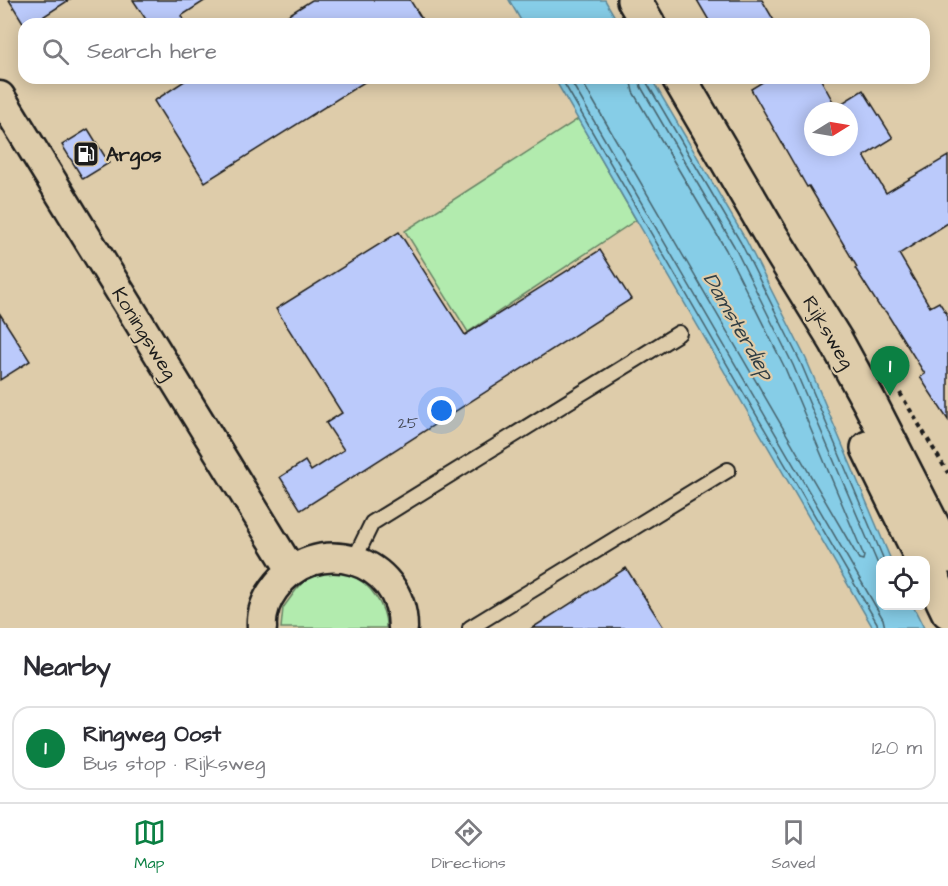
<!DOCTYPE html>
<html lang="en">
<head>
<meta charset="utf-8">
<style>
  :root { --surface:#fff; --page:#f2f2f3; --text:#2b2b33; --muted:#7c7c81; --line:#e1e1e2; --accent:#0b8043 }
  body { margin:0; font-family:"Architects Daughter",sans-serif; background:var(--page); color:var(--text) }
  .controls { position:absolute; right:18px; bottom:18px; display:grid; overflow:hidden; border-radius:12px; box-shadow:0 3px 15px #0003 }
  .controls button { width:54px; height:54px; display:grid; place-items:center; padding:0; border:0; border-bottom:2px solid var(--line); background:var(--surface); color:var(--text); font:30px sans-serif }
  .compass { position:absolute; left:804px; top:102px; width:54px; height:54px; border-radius:50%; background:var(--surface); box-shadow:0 3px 15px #0003; rotate:79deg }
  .you { position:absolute; left:442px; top:411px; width:21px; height:21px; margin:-15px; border:4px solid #fff; border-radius:50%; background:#1a73e8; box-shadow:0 0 0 9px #1a73e833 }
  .badge { display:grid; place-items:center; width:39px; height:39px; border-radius:50%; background:var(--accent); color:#fff; font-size:20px; font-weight:700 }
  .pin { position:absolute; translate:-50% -50px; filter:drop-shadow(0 2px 3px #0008) }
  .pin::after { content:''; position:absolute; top:32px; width:21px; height:18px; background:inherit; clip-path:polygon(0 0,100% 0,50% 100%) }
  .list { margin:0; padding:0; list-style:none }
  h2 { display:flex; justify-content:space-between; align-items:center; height:78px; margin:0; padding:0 24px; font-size:26px }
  h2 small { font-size:20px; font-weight:400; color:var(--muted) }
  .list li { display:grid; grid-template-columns:39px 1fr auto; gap:18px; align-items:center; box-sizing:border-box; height:84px; margin:0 12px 12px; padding:0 12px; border:2px solid var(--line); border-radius:18px }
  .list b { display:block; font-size:22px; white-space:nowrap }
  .list p { margin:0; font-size:20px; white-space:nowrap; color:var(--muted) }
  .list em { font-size:20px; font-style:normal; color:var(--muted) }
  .icon { flex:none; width:33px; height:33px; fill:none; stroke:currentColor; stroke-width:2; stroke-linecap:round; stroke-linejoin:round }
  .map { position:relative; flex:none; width:948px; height:628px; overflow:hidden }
  .search { position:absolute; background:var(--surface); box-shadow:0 3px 15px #0003; left:18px; right:18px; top:18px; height:66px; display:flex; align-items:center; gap:15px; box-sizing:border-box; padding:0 21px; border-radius:18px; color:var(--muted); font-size:22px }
  .sheet { height:174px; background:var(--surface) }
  nav { display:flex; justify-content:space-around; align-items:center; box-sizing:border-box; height:84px; border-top:2px solid var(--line); background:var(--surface); font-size:16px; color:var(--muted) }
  nav a { display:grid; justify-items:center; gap:3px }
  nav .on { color:var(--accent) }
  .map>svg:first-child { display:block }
</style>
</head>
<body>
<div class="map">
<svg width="948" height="628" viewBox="0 0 948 628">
  <rect width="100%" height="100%" fill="#deccaa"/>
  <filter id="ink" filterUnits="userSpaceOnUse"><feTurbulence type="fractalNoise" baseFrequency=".0167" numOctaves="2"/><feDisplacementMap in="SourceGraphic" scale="12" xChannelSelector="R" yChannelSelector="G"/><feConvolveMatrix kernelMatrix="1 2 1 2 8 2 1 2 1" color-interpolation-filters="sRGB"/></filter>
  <g filter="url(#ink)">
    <!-- green -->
    <path fill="#b2ebae" stroke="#678465" stroke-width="1.5" d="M578,119L636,220L468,332L405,231Z
      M331,572C337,573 345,573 350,575C370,582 387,608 386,628H281L283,608L296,590L309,576Z"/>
    <!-- water -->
    <path fill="#86cde7" stroke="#5c8696" stroke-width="1.5" d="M509,0H605L619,24H523Z
      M554,78H651L746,240L806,359L891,560H880V606H913L924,628H873Z"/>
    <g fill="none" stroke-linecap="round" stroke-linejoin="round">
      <!-- shore -->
      <path stroke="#46636d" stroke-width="1.5" d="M561,78L877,623L878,628
        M569,78L883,619L885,628
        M580,78L859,559L863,560L864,556L785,368L726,250L633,92L630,78
        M639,78L641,87L734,246L793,365L880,569
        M646,78L647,83L741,243L800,361L884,560"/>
    </g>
    <!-- building -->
    <path fill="#bbcafb" stroke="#1c1c1c" stroke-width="1.5" fill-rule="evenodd" d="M9,0H69L32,24H24Z
      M133,0H206L181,16L186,24H149Z
      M312,0H410L425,24H274Z
      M697,0H762L776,24H711Z
      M189,78H371L205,182L154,101Z
      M769,78H820L836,107L863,90L893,138L864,156L886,193L948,156V223L899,254L930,307L939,302L948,316V420L920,377L925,374L886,312L879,306L855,268L857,267L831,223L809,186L807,187L751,89ZM813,111H849V147H813Z
      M88,129L109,163L83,179L62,145Z
      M399,232L465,335L600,250L631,299L301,510L280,477L305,461L311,471L344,450L326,423L342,413L276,309Z
      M0,314L30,361L0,380Z
      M626,568L664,628H532Z"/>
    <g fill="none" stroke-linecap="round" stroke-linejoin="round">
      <!-- lane casing -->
      <g stroke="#1c1c1c" stroke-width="18">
        <path id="lane" d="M354,560L372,523L679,333
          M470,628L728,470"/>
      </g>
      <!-- street casing -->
      <g stroke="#1c1c1c" stroke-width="33">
        <path id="street" d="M0,96L291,570
          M262,628C261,614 266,600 274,589C314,532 403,557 403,628"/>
      </g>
      <!-- secondary casing -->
      <g stroke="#1c1c1c" stroke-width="38">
        <path id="secondary" d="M634,0L648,24
          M679,78L773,239L836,341L870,403L948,556
          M868,448L923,560
          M926,565L948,611"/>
      </g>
      <!-- path -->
      <path stroke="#1c1c1c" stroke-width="4" stroke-dasharray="4.5 4.5" stroke-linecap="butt" d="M900,393L948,473"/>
      <!-- lane -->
      <use href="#lane" stroke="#deccaa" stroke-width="14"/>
      <!-- street -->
      <use href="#street" stroke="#deccaa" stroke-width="28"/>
      <!-- secondary -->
      <use href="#secondary" stroke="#deccaa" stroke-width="33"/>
    </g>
  </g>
  <!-- icons -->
  <defs>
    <g id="fuel-square" transform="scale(1.35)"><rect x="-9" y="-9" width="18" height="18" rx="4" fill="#1c1c1c" stroke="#deccaa"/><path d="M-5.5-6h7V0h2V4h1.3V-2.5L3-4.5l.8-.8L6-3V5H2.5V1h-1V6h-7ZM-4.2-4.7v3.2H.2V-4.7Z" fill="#fff"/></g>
  </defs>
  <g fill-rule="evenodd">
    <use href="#fuel-square" x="86" y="154"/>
  </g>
  <g text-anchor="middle" stroke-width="4.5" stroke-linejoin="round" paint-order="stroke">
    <!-- number labels -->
    <g font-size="16" fill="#444854">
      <text x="408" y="428">25</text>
    </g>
    <!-- poi labels -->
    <g font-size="20" font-weight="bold" fill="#1c1c1c" stroke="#deccaa" text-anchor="start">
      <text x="106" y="161">Argos</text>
    </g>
    <!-- street labels -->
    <g font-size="20" fill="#1c1c1c" stroke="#deccaa">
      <text transform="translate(829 332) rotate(59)" y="7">Rijksweg</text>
      <text transform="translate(145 333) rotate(58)" y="7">Koningsweg</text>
    </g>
    <!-- water labels -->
    <g font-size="21" font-style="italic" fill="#313f45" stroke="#deccaa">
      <text transform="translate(739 326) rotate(60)" y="7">Damsterdiep</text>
    </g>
  </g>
</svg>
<div class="controls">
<button><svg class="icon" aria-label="locate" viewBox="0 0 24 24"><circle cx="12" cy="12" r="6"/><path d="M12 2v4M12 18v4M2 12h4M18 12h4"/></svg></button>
</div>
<svg class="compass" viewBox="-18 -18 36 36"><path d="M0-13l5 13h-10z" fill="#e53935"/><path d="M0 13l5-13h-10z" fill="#7c7c81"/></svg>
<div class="you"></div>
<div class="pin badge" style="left:890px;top:396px">1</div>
<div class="search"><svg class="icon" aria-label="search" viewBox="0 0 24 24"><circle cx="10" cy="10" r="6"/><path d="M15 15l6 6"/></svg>Search here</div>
</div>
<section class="sheet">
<h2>Nearby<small></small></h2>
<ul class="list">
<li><span class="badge">1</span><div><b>Ringweg Oost</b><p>Bus stop · Rijksweg</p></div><em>120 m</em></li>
</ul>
</section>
<nav>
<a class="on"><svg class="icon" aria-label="map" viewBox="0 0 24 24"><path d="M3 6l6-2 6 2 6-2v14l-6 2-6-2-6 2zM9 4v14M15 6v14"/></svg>Map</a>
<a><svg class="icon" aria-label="directions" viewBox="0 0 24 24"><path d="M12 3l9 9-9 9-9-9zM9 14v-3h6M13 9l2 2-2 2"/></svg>Directions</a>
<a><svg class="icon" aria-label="saved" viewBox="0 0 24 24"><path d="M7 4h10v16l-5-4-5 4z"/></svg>Saved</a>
</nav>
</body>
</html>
